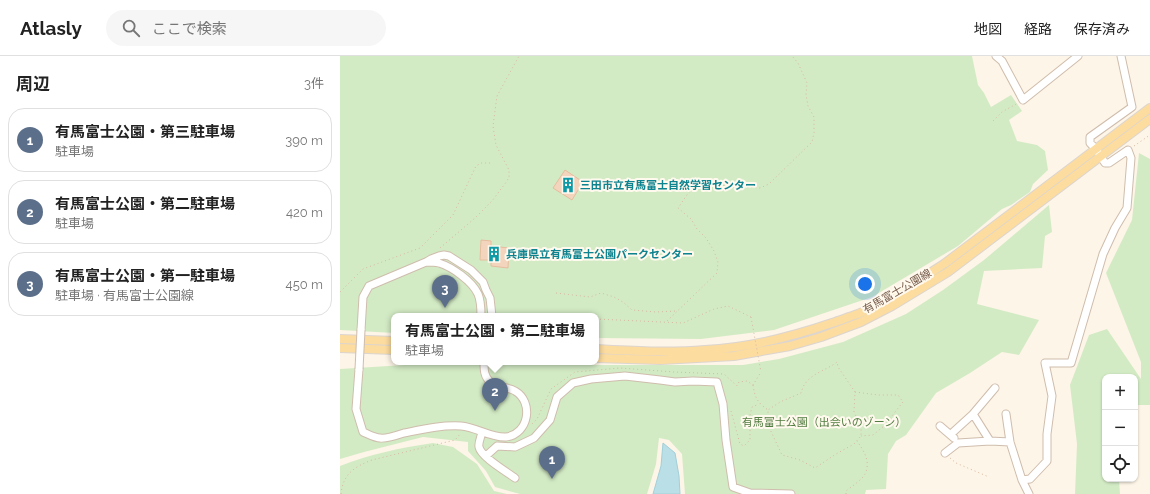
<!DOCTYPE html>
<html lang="ja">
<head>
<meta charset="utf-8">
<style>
  :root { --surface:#fff; --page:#f6f6f6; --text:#222; --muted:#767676; --line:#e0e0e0; --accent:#e8734b }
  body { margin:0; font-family:Raleway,"Noto Sans JP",sans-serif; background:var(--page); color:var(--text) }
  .controls { position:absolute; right:12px; bottom:12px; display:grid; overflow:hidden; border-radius:8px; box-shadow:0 1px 3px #0004 }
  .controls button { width:36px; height:36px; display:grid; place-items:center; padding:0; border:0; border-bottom:1px solid var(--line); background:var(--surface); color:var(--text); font:20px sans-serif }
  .you { position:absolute; left:525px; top:228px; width:14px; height:14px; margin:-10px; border:3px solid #fff; border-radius:50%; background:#1a73e8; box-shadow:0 0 0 6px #1a73e833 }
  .badge { display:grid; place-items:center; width:26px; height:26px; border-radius:50%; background:var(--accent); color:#fff; font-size:13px; font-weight:700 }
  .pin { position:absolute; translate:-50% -33px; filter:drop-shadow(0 1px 2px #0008) }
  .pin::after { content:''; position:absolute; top:21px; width:14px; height:12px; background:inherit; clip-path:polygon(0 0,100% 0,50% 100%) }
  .popup { position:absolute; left:51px; top:257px; width:208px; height:52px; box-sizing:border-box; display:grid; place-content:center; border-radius:8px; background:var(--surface); filter:drop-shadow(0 1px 3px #0005); font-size:13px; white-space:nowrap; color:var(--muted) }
  .popup b { font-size:15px; color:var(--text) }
  .popup::after { content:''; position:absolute; left:50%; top:100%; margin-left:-8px; border:8px solid transparent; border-top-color:var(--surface) }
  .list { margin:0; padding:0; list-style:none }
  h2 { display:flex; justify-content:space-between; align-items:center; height:52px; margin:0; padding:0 16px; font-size:17px }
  h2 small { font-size:13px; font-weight:400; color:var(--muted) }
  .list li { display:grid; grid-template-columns:26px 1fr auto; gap:12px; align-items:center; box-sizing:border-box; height:64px; margin:0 8px 8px; padding:0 8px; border:1px solid var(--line); border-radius:16px }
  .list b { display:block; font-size:15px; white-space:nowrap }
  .list p { margin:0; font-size:13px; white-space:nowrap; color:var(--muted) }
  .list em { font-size:13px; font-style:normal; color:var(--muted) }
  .icon { flex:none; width:22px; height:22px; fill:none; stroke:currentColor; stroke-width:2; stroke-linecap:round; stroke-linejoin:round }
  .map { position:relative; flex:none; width:810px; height:438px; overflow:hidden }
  header { display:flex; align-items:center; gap:24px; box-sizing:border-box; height:56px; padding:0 20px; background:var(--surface); border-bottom:1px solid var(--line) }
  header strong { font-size:19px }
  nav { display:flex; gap:22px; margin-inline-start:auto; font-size:14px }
  .search { width:280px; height:36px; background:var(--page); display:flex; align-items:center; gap:10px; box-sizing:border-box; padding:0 14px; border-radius:22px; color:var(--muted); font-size:15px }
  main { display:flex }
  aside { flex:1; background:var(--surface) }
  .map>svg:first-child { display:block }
</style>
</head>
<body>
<header>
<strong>Atlasly</strong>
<div class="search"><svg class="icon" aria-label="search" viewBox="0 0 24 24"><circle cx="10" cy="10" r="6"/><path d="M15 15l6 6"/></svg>ここで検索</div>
<nav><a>地図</a><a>経路</a><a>保存済み</a></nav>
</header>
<main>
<aside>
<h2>周辺<small>3件</small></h2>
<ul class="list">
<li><span class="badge" style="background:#5c6f8a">1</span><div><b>有馬富士公園・第三駐車場</b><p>駐車場</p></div><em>390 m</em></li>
<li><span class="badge" style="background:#5c6f8a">2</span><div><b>有馬富士公園・第二駐車場</b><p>駐車場</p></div><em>420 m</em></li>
<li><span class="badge" style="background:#5c6f8a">3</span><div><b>有馬富士公園・第一駐車場</b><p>駐車場 · 有馬富士公園線</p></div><em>450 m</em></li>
</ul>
</aside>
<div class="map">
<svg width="810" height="438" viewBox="0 0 810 438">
  <rect width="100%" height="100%" fill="#fdf5e7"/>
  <!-- green -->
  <path fill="#d3ebc5" d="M0,0H632L638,29L644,37L651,51L671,39L682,55L669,64L677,85L697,89L705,95L708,114L693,128L690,136L671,149L662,153L618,190L532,241L434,274L361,283L256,282V260H54V277L0,274Z
    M799,97L810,103V349H795V321H765V423H779L780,438H735L737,388L730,329L749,279L767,273L801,323V306L766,217L792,164Z
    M709,149L712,176L705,180L702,212L644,215L637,248L699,264L679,299L662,296L630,317L596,337L566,379L556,385L548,398L546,433L526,434L525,438H345L342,398L329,384L319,382L316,408L307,438H180L155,431L146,415L128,395V386L83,381L24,396L0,403V313L81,308L190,309H403L439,303L503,286L566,258L603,234L644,204Z
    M93,387L113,391L137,408L154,435L167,438H0V410C31,398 59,392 93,387Z"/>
  <!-- water -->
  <path fill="#bbdfe7" stroke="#a1cfd9" d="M323,387L335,397L339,420L340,438H313L321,410Z"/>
  <!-- building -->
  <path fill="#f3d5be" stroke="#e6bc9e" d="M225,114L243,126L232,144L213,132Z
    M141,184L151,185V190L169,192L168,212L151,210V204H140Z"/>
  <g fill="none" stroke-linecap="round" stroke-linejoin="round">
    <!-- minor casing -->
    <g stroke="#cfbdad" stroke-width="9">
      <path id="minor" d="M656,0L662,5L683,44L738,0
        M86,206C90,206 95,206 99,207C112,211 132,225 138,238C141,245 141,253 141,260
        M21,274L23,241L29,230L86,206L91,203L99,200L104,199L109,200L131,214L143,226L146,234L150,242L152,260
        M19,313L16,353L23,376C28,378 35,382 40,382C46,383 58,379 64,377C84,373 101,369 121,370C136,371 151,382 166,381C189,378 194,346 175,335C167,330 157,333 150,326C144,320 144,314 144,306
        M666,358L670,386L682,424
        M600,370L614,382
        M142,376C141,381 138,387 139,391C141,401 167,416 175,422
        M611,378L633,358
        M650,385L633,358L655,332
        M605,397L618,387L650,385L670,386
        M146,400L157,390L175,391L194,382L210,364L217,341L233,327L251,323L285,320L320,324L335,326L353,325L377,326L383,348L386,384L393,431L410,437L451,438
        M689,438L682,424L690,423L707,405V378L712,340L705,307H731L763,198L775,172L787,152L791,102L788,94L769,107H765L756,93L750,87V81L792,51L781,0"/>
    </g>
    <!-- major casing -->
    <g stroke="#dcd5d0" stroke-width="10">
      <path id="major" d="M0,283L54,285
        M0,292L54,294
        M256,293C292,295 329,297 365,294C408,292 451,281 492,267C501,264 509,261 518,258C549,244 576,226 604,208L810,52
        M256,302L321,304L394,300L450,290L481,281L521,266L552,250L608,216L810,63"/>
    </g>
    <!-- path -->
    <path stroke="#d8b8a1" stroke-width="1" stroke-dasharray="1 3" stroke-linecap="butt" d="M653,65L662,56L678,47
      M794,90L810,79
      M100,192L135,162L152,145L167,125L169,121V114L156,89L153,70L157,40L179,0
      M0,236L23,213L80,192L113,159L136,110L141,107H151
      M216,237L250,241L261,237L274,241L283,246L292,254L316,256L336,255
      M256,263L343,267L374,253L388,250L411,261
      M327,265L377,217L378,206L374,195L366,182L357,173L351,163L338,152L349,136L358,132L366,129H378L420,132L429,128L472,86L474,77V61L468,50L466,39L467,27L458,7L452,0
      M413,329C415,342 417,346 428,354V369L442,399L460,404L475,412L496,398L514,388L521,380V371L514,356L515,336L498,311L497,306C487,314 472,317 465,328C463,330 462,334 461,337L440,346L428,354
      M515,336L538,339H558L563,346L544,370L533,379L521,380
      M391,355L400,388L404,390L410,384V359L412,351L419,348
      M192,368L197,363L211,333L235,316L280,312L334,316L384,318L397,330L399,326L407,325L413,329L421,316
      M610,402L616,407L649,421
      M1,438C3,418 14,411 32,404L115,384L121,377
      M506,438V435C511,431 523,423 525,418C531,406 524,395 517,385"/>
    <!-- minor -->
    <use href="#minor" stroke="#fff" stroke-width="7"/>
    <!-- major -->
    <use href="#major" stroke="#fcdc9f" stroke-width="8"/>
    <!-- minor-bridge casing -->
    <g stroke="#cfbdad" stroke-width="9" stroke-linecap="butt">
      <path id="minor-bridge" d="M19,313L21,274"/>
    </g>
    <!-- path-bridge -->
    <path stroke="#d8b8a1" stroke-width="1" stroke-dasharray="1 3" stroke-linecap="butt" d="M411,261L421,316"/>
    <!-- minor-bridge -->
    <use href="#minor-bridge" stroke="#fff" stroke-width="7"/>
  </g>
  <!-- icons -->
  <defs>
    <g id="building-bare" transform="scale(1.2)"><path d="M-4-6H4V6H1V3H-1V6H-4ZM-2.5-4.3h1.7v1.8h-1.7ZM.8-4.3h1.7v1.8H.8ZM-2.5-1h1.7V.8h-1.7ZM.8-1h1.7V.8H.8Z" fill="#0f9aa8" stroke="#fff9ee" stroke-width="2.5" paint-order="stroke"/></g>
  </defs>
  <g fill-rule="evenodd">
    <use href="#building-bare" x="228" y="129"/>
    <use href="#building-bare" x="154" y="198"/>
  </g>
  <g text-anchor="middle" stroke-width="4" stroke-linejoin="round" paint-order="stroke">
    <!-- culture labels -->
    <g font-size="11" font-weight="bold" fill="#0d838f" stroke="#fff9ee" text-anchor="start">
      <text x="240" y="133">三田市立有馬富士自然学習センター</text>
      <text x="166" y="202">兵庫県立有馬富士公園パークセンター</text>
    </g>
    <!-- street labels -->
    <g font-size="11" fill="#775c4b" stroke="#fff9ee">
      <text transform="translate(557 235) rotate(-30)" y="4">有馬富士公園線</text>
    </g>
    <!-- park labels -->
    <g font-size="11" fill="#527d42" stroke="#fff9ee">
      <text x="484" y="370">有馬富士公園（出会いのゾーン）</text>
    </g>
  </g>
</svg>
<div class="controls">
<button>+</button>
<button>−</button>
<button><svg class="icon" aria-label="locate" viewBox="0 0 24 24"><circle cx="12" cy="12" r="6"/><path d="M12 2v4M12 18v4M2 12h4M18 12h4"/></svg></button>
</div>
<div class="you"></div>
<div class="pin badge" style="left:212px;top:423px;background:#5c6f8a">1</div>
<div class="pin badge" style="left:155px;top:355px;background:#5c6f8a">2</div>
<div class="popup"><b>有馬富士公園・第二駐車場</b>駐車場</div>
<div class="pin badge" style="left:105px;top:252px;background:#5c6f8a">3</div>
</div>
</main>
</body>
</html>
